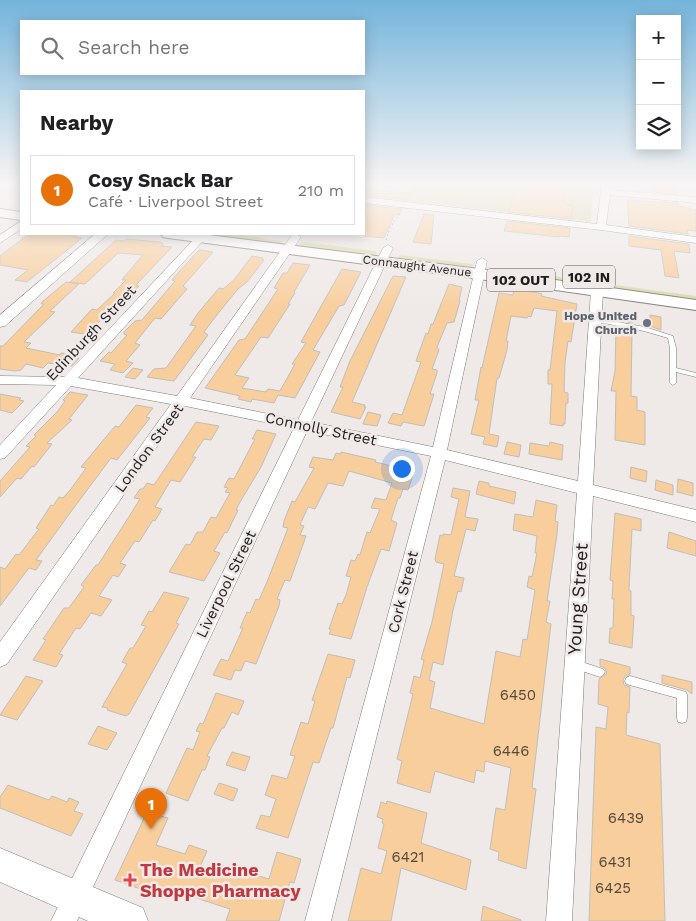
<!DOCTYPE html>
<html lang="en">
<head>
<meta charset="utf-8">
<style>
  :root { --surface:#fff; --page:#f6f6f6; --text:#202124; --muted:#757577; --line:#e0e0e0; --accent:#357188 }
  body { margin:0; font-family:"Work Sans",sans-serif; background:var(--page); color:var(--text) }
  .controls { position:absolute; right:15px; top:15px; display:grid; overflow:hidden; border-radius:0px; box-shadow:0 2px 12px #0003 }
  .controls button { width:45px; height:45px; display:grid; place-items:center; padding:0; border:0; border-bottom:1px solid var(--line); background:var(--surface); color:var(--text); font:25px sans-serif }
  .you { position:absolute; left:401px; top:468px; width:18px; height:18px; margin:-12px; border:4px solid #fff; border-radius:50%; background:#1a73e8; box-shadow:0 0 0 8px #1a73e833 }
  .badge { display:grid; place-items:center; width:32px; height:32px; border-radius:50%; background:var(--accent); color:#fff; font-size:16px; font-weight:700 }
  .pin { position:absolute; translate:-50% -41px; filter:drop-shadow(0 1px 2px #0008) }
  .pin::after { content:''; position:absolute; top:26px; width:18px; height:15px; background:inherit; clip-path:polygon(0 0,100% 0,50% 100%) }
  .list { margin:0; padding:0; list-style:none }
  h2 { display:flex; justify-content:space-between; align-items:center; height:65px; margin:0; padding:0 20px; font-size:21px }
  h2 small { font-size:16px; font-weight:400; color:var(--muted) }
  .list li { display:grid; grid-template-columns:32px 1fr auto; gap:15px; align-items:center; box-sizing:border-box; height:70px; margin:0 10px 10px; padding:0 10px; border:1px solid var(--line); border-radius:0px }
  .list b { display:block; font-size:19px; white-space:nowrap }
  .list p { margin:0; font-size:16px; white-space:nowrap; color:var(--muted) }
  .list em { font-size:16px; font-style:normal; color:var(--muted) }
  .icon { flex:none; width:28px; height:28px; fill:none; stroke:currentColor; stroke-width:2; stroke-linecap:round; stroke-linejoin:round }
  .map { position:relative; flex:none; width:696px; height:921px; overflow:hidden }
  .search { position:absolute; background:var(--surface); box-shadow:0 2px 12px #0003; left:20px; top:20px; width:345px; height:55px; display:flex; align-items:center; gap:12px; box-sizing:border-box; padding:0 18px; border-radius:0px; color:var(--muted); font-size:19px }
  .panel { position:absolute; background:var(--surface); box-shadow:0 2px 12px #0003; left:20px; top:90px; width:345px; height:145px; border-radius:0px }
  .map>svg:first-child { display:block }
</style>
</head>
<body>
<div class="map">
<svg width="696" height="921" viewBox="0 0 696 921">
  <rect width="100%" height="100%" fill="#efe9e7"/>
  <!-- green -->
  <path fill="#d8dbaa" d="M389,183H593L591,222L405,200L411,186Z
    M210,234H234L282,241L279,244L212,236Z
    M303,242L375,251L377,254L375,256L302,247L298,245Z
    M401,255L472,264L474,266L470,269L398,259V256Z
    M497,268L582,280L585,284L493,272L492,269Z
    M607,284L696,296V300L610,288Z"/>
  <!-- building -->
  <path fill="#f8ce9c" stroke="#c1beba" d="M517,183H564V187H566L564,203L573,206L571,219L509,212Z
    M652,186L677,189V194L652,192Z
    M364,188L394,192L410,193L407,200L364,195Z
    M627,200L678,203V206L696,210V231L687,230L688,234L629,226Z
    M364,205L402,209L399,215L395,214L384,238L364,236Z
    M424,214L434,215L431,244L413,242Z
    M507,221L570,228L569,237L559,236V237L504,231Z
    M29,234H78L74,237L82,238L27,282L15,280L28,270L0,265V256Z
    M629,236L689,244L690,253L674,251L679,278L665,276L661,250L629,246Z
    M127,239L160,242L163,244L161,246L172,247L136,285L139,286L117,309L113,308L88,333L85,334L71,332L92,309L97,310L115,293H113L126,280H122L124,277L143,255L118,253L85,284L70,282L116,240L124,241Z
    M199,250L213,252L183,286L187,289L161,319L155,318L135,343L140,345L126,361L133,363L123,373L110,370L115,364L100,361L109,352L111,353L127,335L124,334V332L135,321L142,320L175,281L172,280L178,273Z
    M252,256L263,258L262,260H264L247,282L238,289L216,316L204,332L208,335L174,381L147,377L154,369L166,368L196,326L190,325L198,313L219,288L223,289L234,280Z
    M293,263L310,265L294,292L295,293L288,304H290L268,338L261,337L235,375L249,378L242,388L266,392L268,389L280,391L295,364H292L306,343L301,342L342,269L361,272L344,305L339,306L313,350L320,352L295,398L278,395L274,403L252,399L251,402L238,399L240,396L205,388L239,340L245,339L278,289L274,288L283,273H287Z
    M393,276L406,277L352,402L365,405L364,407H366L360,419L331,412L343,387H340L350,361Z
    M66,282L79,284L50,311L55,312L24,342L31,343L26,348L60,355L61,353L73,355L71,357L79,358L72,366L48,363L43,368L26,364L21,370L15,371L0,369V346H3L44,304H41L42,302Z
    M449,284L462,287L459,301H460L454,322L447,323L437,347L439,350L432,369L437,370V373L430,394H434L424,426L403,422L401,426L388,423L393,413L402,415L421,362L416,361L426,333L428,334L431,324H433Z
    M514,289L538,293L542,294L541,296L577,304L571,342L568,341L565,362L564,392L568,393V403H566L565,424H563V426L550,424L552,384H548V370H550L557,311L534,308L531,317L528,316L527,318L511,316L506,341H508L507,350L499,378H497L489,434L499,436L497,447L483,444L485,437L471,434L479,400H475L481,367L482,368L499,293L513,295Z
    M617,312L633,315V323L616,320Z
    M650,315L661,317V330L650,326Z
    M616,327L632,331L631,396L637,397V410L645,412V445L615,440L616,391H611L615,371Z
    M133,368L143,370L135,379L125,377Z
    M70,392L88,395L69,419L72,420L47,443L52,444L34,467L32,466L21,479L17,478L0,497V481L30,447L26,446L36,436L34,435L57,412L65,401L63,400Z
    M0,394L21,398L19,400L24,401L12,413L0,410Z
    M136,405L153,408L146,417L150,418L117,460L111,458L70,513L36,560L42,561L36,570L29,568L0,606V567L5,569L16,554L19,555L39,529L36,528L51,505L53,506L59,497L63,498L71,489L86,468L81,467L115,426L119,427Z
    M368,412L381,415L377,426L363,424Z
    M196,422L219,426L211,440L204,439L192,457H196L180,482L171,480L155,507L162,509L155,521L153,520L139,542L135,541L120,563L126,565L118,577L113,575L99,596L112,600L101,616L91,613L80,629L76,628L59,654L63,655L56,667L33,660L46,640L43,639L64,608H69L84,587L81,585L96,565H98L130,515L140,499L134,498L140,489H143L147,483L154,485Z
    M257,430L276,434L261,467L240,502L236,510H238L227,533L225,532L214,551L220,553L204,581L169,572L186,544L190,545L197,532H203L211,517L216,518L230,493L225,492L228,488L224,487L229,478L234,479L255,439H252Z
    M507,442L521,445L519,457L504,454Z
    M550,442L563,445L562,460L529,454L530,443L549,446Z
    M341,452L376,460L375,462L392,466L391,468L414,472L408,490L403,489L400,498H398L391,520L397,523L389,551L381,549L367,587L351,639L329,634L331,630L329,629L338,603L342,604L346,595L351,577L346,576L351,560L355,561L358,554L360,555L367,532L370,533L380,509L371,508L375,498L386,500L392,483L349,471L343,486L328,483L315,509L308,507L300,525L304,526L300,535L306,536L290,581L285,580L277,599L280,600L279,606L256,664L245,661L241,671L235,670L231,680L213,675L221,659L228,661L243,628H240L247,612L250,613L256,599L259,600L267,582L288,528L283,527L284,521L292,501L295,502L314,468L309,467L313,457L333,460L336,453L341,454Z
    M631,467L647,471L646,482L630,478Z
    M678,479L693,483V496L677,492Z
    M656,480L673,485V495L655,490Z
    M479,481L489,483V486L516,492L514,504L476,494Z
    M453,488L470,491L465,517L478,519L475,531L466,529L454,576L464,578L461,592L458,591L453,610L443,665L433,662L429,680L435,682L430,708L484,724L496,651L520,657L523,639L527,640L535,590L527,587L529,576L532,577L537,553H535L537,536L513,530L515,514L533,517L536,500L557,505L555,521L558,522L557,534L547,601H550L546,622L551,624L532,788L536,789L526,869L498,860L499,852L490,849L496,808L505,810L511,768L485,761L484,772L476,770L474,783L435,771L430,793L397,783L402,761L397,759L413,694L410,693L414,676L420,678L424,660L421,659L432,622L444,564L436,562L435,559L440,535L443,536V534L451,535L459,499L451,497Z
    M615,513L641,519V531L632,529L629,590L631,591V615L634,616L632,648L609,643L610,628H613L614,599H612L613,581L610,580Z
    M669,532L696,541V556L667,548Z
    M164,592L189,598L176,623L179,624L129,714L126,716L107,710L108,708L102,707L127,664L122,662L130,648H133L146,626L141,625L149,611L152,612Z
    M328,654L355,660L350,678L347,677L333,728H331L319,763L313,762L288,838L256,828L261,815L270,817L276,799L265,795L272,775L287,779L295,756L290,755L301,722L308,724L315,701L312,700Z
    M600,659L630,667V674L625,676L623,680L624,685L630,687L629,713L627,712L626,735L660,744L665,921H589L596,727L606,729L608,707L598,704L599,679L607,673L605,668L600,666Z
    M662,675L692,682V694L687,690L662,683Z
    M26,676L43,681L17,720L0,715Z
    M216,693L244,701L238,715L232,712L224,728H222L207,756L210,757L205,770H202L188,801L166,793L187,748L193,750L200,732L196,731L200,723L203,724Z
    M98,726L117,733L107,750L88,744Z
    M232,752L250,757L245,771L226,765Z
    M219,783L238,789L233,801L214,794Z
    M8,785L49,800L52,796L67,802L69,798L79,802L74,811L83,814L71,836L0,808V797Z
    M387,801L427,813L421,843L471,860L466,890L401,868L391,921H348L361,868L381,874L387,851L378,848L384,824L382,823L383,819L377,817L381,802L386,804Z
    M147,812L168,818L156,845L185,854L189,845L207,851L200,867L240,879L242,871L269,879L277,852L301,859L294,883L290,882L279,921H226L230,909L190,896L189,899L179,895L177,900L161,894L160,896L115,880Z
    M483,906L521,920V921H481Z"/>
  <g fill="none" stroke-linecap="round" stroke-linejoin="round">
    <!-- service casing -->
    <g stroke="#7e7a78" stroke-width="1">
      <path id="service" d="M595,318L645,327L673,336L676,348V368L696,373V377L676,372V383L673,385L671,384L670,383V348L668,338L644,331L593,321L592,320Z
        M576,660L603,669L605,672L603,675L600,677L573,668L571,665L573,662Z
        M630,676L686,692L687,695V718L686,722L682,723L678,722L677,718V698L626,684L625,681L626,678Z"/>
    </g>
    <!-- minor casing -->
    <g stroke="#7e7a78" stroke-width="1">
      <path id="minor" d="M601,183H609L610,190L696,197V203L610,195L606,225L696,237V243L601,230L364,203V197L597,224L601,192Z
        M689,183H696V188Z
        M21,221V229L0,243V235Z
        M199,234H209L78,378L177,396L292,235L296,234L301,237L190,398L298,420L383,248L388,245L393,248L311,422L433,447L477,261L482,258L487,261L447,450L578,481L591,291V278L596,275L601,278L603,291L593,485L696,510V522L593,496L572,921H546L577,493L445,460L331,921H305L431,456L307,431L77,921H51L294,428L185,406L7,664L0,667V642L171,404L71,386L5,458L0,459V445L56,385L0,384V376L64,377Z"/>
    </g>
    <!-- tertiary casing -->
    <g stroke="#7e7a78" stroke-width="1">
      <path id="tertiary" d="M95,234H108L5,326L0,327V315Z"/>
    </g>
    <!-- secondary casing -->
    <g stroke="#7e7a78" stroke-width="1">
      <path id="secondary" d="M0,848L143,908L148,921H88L0,882Z"/>
    </g>
    <!-- primary casing -->
    <g stroke="#7e7a78" stroke-width="2">
      <path id="primary" d="M0,209L21,212V220L0,217Z
        M161,234H201L479,269L696,300V310L479,279L168,238L163,237Z"/>
    </g>
    <!-- path -->
    <path stroke="#a5a09f" stroke-width="1" stroke-dasharray="2 2" stroke-linecap="butt" d="M392,183L416,186L410,197
      M386,240L390,228L400,213"/>
    <!-- service -->
    <use href="#service" fill="#fff" fill-rule="evenodd"/>
    <!-- minor -->
    <use href="#minor" fill="#fff" fill-rule="evenodd"/>
    <!-- tertiary -->
    <use href="#tertiary" fill="#fff" fill-rule="evenodd"/>
    <!-- secondary -->
    <use href="#secondary" fill="#fff" fill-rule="evenodd"/>
    <!-- primary -->
    <use href="#primary" fill="#fff" fill-rule="evenodd"/>
  </g>
  <!-- sky -->
  <linearGradient id="sky" x2="0" y2="1"><stop stop-color="#74b4db"/><stop offset="0.59" stop-color="#f8f5f4"/><stop offset="1" stop-color="#f8f5f4" stop-opacity="0"/></linearGradient>
  <rect width="696" height="312" fill="url(#sky)"/>
  <!-- markers -->
  <circle fill="#6b7280" stroke="#efe9e7" stroke-width="2" cx="647" cy="323" r="5"/>
  <path fill="#e0444e" stroke="#efe9e7" stroke-width="2" d="M127.5 872.5h5v5h5v5h-5v5h-5v-5h-5v-5h5z"/>
  <g text-anchor="middle" stroke-width="5" stroke-linejoin="round" paint-order="stroke">
    <!-- far-street labels -->
    <g font-size="12" fill="#1f1d1c" stroke="#efe9e7">
      <text transform="translate(417 266) rotate(7)" y="4">Connaught Avenue</text>
    </g>
    <!-- far-worship labels -->
    <g font-size="12" font-weight="bold" fill="#5b616d" stroke="#efe9e7" text-anchor="end">
      <text x="637" y="320">Hope United<tspan x="637" dy="14">Church</tspan></text>
    </g>
    <!-- shield labels -->
    <g fill="#efe9e7" stroke="#5d5a59" stroke-width="1">
      <rect x="563" y="265.5" width="52" height="23" rx="4"/>
      <rect x="487" y="268.5" width="68" height="23" rx="4"/>
    </g>
    <g font-size="14" font-weight="bold" fill="#1f1d1c">
      <text x="589" y="282">102 IN</text>
      <text x="521" y="285">102 OUT</text>
    </g>
    <!-- street labels -->
    <g font-size="15" fill="#1f1d1c" stroke="#efe9e7">
      <text transform="translate(91 333) rotate(-47)" y="5">Edinburgh Street</text>
      <text transform="translate(321 429) rotate(12)" y="5">Connolly Street</text>
      <text transform="translate(149 448) rotate(-54)" y="5">London Street</text>
      <text transform="translate(226 584) rotate(-64)" y="5">Liverpool Street</text>
      <text transform="translate(403 592) rotate(-76)" y="5">Cork Street</text>
    </g>
    <!-- near-number labels -->
    <g font-size="15" fill="#55493c">
      <text x="518" y="700">6450</text>
      <text x="511" y="756">6446</text>
      <text x="626" y="823">6439</text>
      <text x="408" y="862">6421</text>
      <text x="615" y="867">6431</text>
      <text x="613" y="893">6425</text>
    </g>
    <!-- near-street labels -->
    <g font-size="18" fill="#1f1d1c" stroke="#efe9e7">
      <text transform="translate(578 599) rotate(-86)" y="6">Young Street</text>
    </g>
    <!-- near-health labels -->
    <g font-size="18" font-weight="bold" fill="#be3a42" stroke="#efe9e7" text-anchor="start">
      <text x="140" y="876">The Medicine<tspan x="140" dy="21">Shoppe Pharmacy</tspan></text>
    </g>
  </g>
</svg>
<div class="controls">
<button>+</button>
<button>−</button>
<button><svg class="icon" aria-label="layers" viewBox="0 0 24 24"><path d="M12 4l9 5-9 5-9-5zM3 14l9 5 9-5"/></svg></button>
</div>
<div class="you"></div>
<div class="pin badge" style="left:151px;top:829px;background:#e8710a">1</div>
<div class="search"><svg class="icon" aria-label="search" viewBox="0 0 24 24"><circle cx="10" cy="10" r="6"/><path d="M15 15l6 6"/></svg>Search here</div>
<section class="panel">
<h2>Nearby<small></small></h2>
<ul class="list">
<li><span class="badge" style="background:#e8710a">1</span><div><b>Cosy Snack Bar</b><p>Café · Liverpool Street</p></div><em>210 m</em></li>
</ul>
</section>
</div>
</body>
</html>
